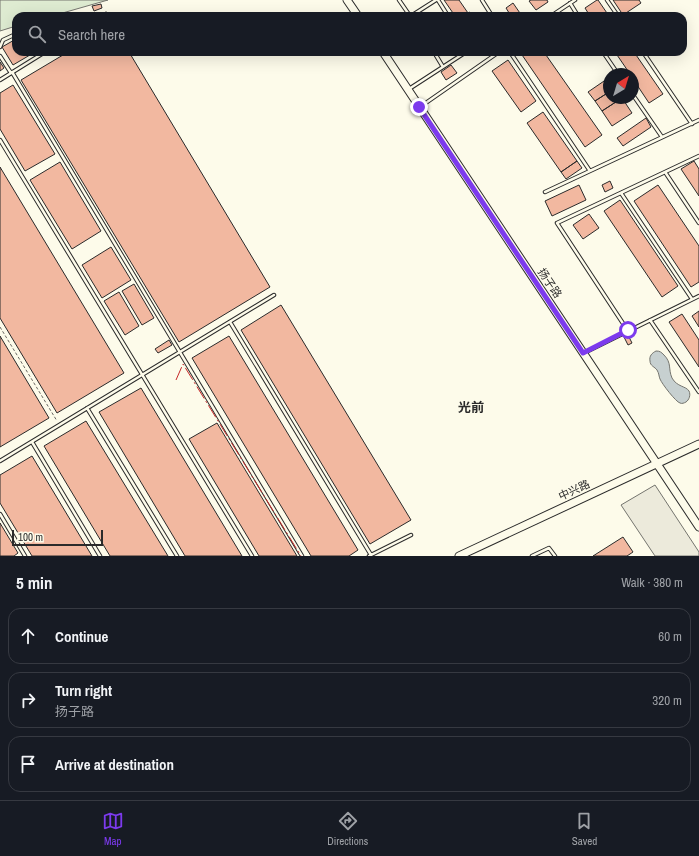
<!DOCTYPE html>
<html lang="en">
<head>
<meta charset="utf-8">
<style>
  :root { --surface:#171b24; --page:#242831; --text:#f1f3f6; --muted:#9ea1a6; --line:#363941; --accent:#7c3aed }
  body { margin:0; font-family:"Archivo Narrow","Noto Sans SC",sans-serif; background:var(--page); color:var(--text) }
  .compass { position:absolute; left:603px; top:68px; width:36px; height:36px; border-radius:50%; background:var(--surface); box-shadow:0 4px 16px #0002; rotate:38deg }
  .scale { position:absolute; left:12px; bottom:10px; width:91px; box-sizing:border-box; padding-left:4px; border:2px solid #2b2b2b; border-top:0; font-size:11px; line-height:14px; white-space:nowrap; color:#2b2b2b; -webkit-text-stroke:3px #fdfbea; paint-order:stroke }
  .stop { position:absolute; width:12px; height:12px; margin:-9px; border:3px solid #7c3aed; border-radius:50%; background:#fff }
  .stop.end { background:#7c3aed; border-color:#fff; box-shadow:0 1px 4px #0008 }
  .list { margin:0; padding:0; list-style:none }
  h2 { display:flex; justify-content:space-between; align-items:center; height:52px; margin:0; padding:0 16px; font-size:17px }
  h2 small { font-size:13px; font-weight:400; color:var(--muted) }
  .list li { display:grid; grid-template-columns:26px 1fr auto; gap:12px; align-items:center; box-sizing:border-box; height:56px; margin:0 8px 8px; padding:0 8px; border:1px solid var(--line); border-radius:12px }
  .list b { display:block; font-size:15px; white-space:nowrap }
  .list p { margin:0; font-size:13px; white-space:nowrap; color:var(--muted) }
  .list em { font-size:13px; font-style:normal; color:var(--muted) }
  .icon { flex:none; width:22px; height:22px; fill:none; stroke:currentColor; stroke-width:2; stroke-linecap:round; stroke-linejoin:round }
  .map { position:relative; flex:none; width:699px; height:556px; overflow:hidden }
  .search { position:absolute; background:var(--surface); box-shadow:0 4px 16px #0002; left:12px; right:12px; top:12px; height:44px; display:flex; align-items:center; gap:10px; box-sizing:border-box; padding:0 14px; border-radius:12px; color:var(--muted); font-size:15px }
  .sheet { height:244px; background:var(--surface) }
  nav { display:flex; justify-content:space-around; align-items:center; box-sizing:border-box; height:56px; border-top:1px solid var(--line); background:var(--surface); font-size:11px; color:var(--muted) }
  nav a { display:grid; justify-items:center; gap:2px }
  nav .on { color:var(--accent) }
  .map>svg:first-child { display:block }
</style>
</head>
<body>
<div class="map">
<svg width="699" height="556" viewBox="0 0 699 556">
  <rect width="100%" height="100%" fill="#fdfbea"/>
  <!-- green -->
  <path fill="#deebd1" stroke="#74746e" d="M0,0H108L52,16H16V26L0,31Z"/>
  <!-- parking -->
  <path fill="#eceadb" stroke="#74746e" d="M655,485L699,552V556H655L621,505Z"/>
  <!-- water -->
  <path fill="#c7d0d0" stroke="#74746e" d="M656,351C660,351 661,352 664,355C672,363 668,369 672,378C677,387 686,386 689,391C691,395 689,400 686,402C684,403 682,404 680,403C676,402 662,384 660,379C659,377 659,373 657,370C655,367 650,366 650,361C649,356 652,353 656,351Z"/>
  <!-- building -->
  <path fill="#f2b8a0" stroke="#2b2b2b" d="M444,0H459L468,13L470,12L473,16H455Z
    M531,0H547L548,2L536,10L529,1Z
    M597,0H598L609,16H590L585,8Z
    M613,0H639L641,3L623,15Z
    M513,3L522,16H511L506,8Z
    M101,4L102,8L94,11L92,6Z
    M16,39V52H35L13,65L2,47Z
    M68,52H129L270,287L179,342L21,80Z
    M520,52H550L546,55L602,135L585,147Z
    M615,52H634L663,94L649,103L633,79V74H630Z
    M508,60L536,101L521,112L492,71Z
    M0,62L4,68L0,71Z
    M451,65L457,73L446,80L441,72Z
    M607,79L609,83V92L595,101L588,92Z
    M13,85L55,154L25,171L0,129V93Z
    M609,92V98H622L602,111L595,101Z
    M622,98L632,113L612,126L602,111Z
    M543,112L577,161L561,172L527,123Z
    M646,118L651,127L623,146L617,138Z
    M577,161L582,168L566,179L561,172Z
    M694,161L699,169V196L681,169Z
    M60,162L101,231L72,249L30,180Z
    M0,167L124,373L57,413L0,318Z
    M610,181L613,188L605,192L602,185Z
    M579,185L586,200L552,216L545,201Z
    M658,185L699,246V282L691,287L634,201Z
    M620,200L678,286L662,297L604,211Z
    M589,214L599,228L583,239L573,225Z
    M111,247L131,280L102,298L82,265Z
    M134,284L154,318L142,325L122,291Z
    M119,292L139,326L125,335L104,301Z
    M281,305L411,520L370,544L241,330Z
    M699,311V327L692,316Z
    M682,314L699,340V367L669,322Z
    M628,335L632,343L628,345L624,337Z
    M0,336L49,418L0,447Z
    M229,336L358,550L349,556H311L192,358Z
    M169,340L172,345L158,353L155,349Z
    M141,388L242,556H185L99,412Z
    M86,421L168,556H110L44,446Z
    M217,423L297,556H259L189,439Z
    M32,456L92,556H32L0,503V475Z
    M0,523L18,553L14,556H0Z
    M623,537L633,552L627,556H593Z"/>
  <g fill="none" stroke-linecap="round" stroke-linejoin="round">
    <!-- service casing -->
    <g stroke="#2b2b2b" stroke-width="4.5">
      <path id="service" d="M399,0L410,16
        M438,0L448,16
        M482,0L492,16
        M607,0L618,16
        M570,3L578,16
        M104,16L106,14
        M411,16L436,0
        M551,16L575,0
        M0,47L3,40L16,34
        M434,52L443,67
        M510,52L590,171
        M603,52L618,74
        M643,52L692,124
        M0,56L11,73
        M12,72L302,556
        M0,80L45,52
        M409,89L466,52
        M633,95L662,137
        M420,107L499,52
        M0,140L252,556
        M665,172L699,223
        M545,192L699,120
        M621,193L692,299
        M650,320L699,392
        M230,322L371,555
        M628,331L557,223L699,156
        M584,353L699,296
        M87,408L177,556
        M32,442L100,556
        M0,461L274,295
        M0,514L25,556
        M369,556L411,535
        M532,556L549,548L555,556"/>
    </g>
    <!-- tertiary casing -->
    <g stroke="#2b2b2b" stroke-width="9">
      <path id="tertiary" d="M347,0L358,16
        M383,52L699,527
        M459,556L699,444"/>
    </g>
    <!-- path -->
    <path stroke="#6a6964" stroke-width="1" stroke-dasharray="3 2" stroke-linecap="butt" d="M0,327L57,421"/>
    <!-- service -->
    <use href="#service" stroke="#fdfbea" stroke-width="2.5"/>
    <!-- tertiary -->
    <use href="#tertiary" stroke="#fdfbea" stroke-width="7"/>
    <!-- power -->
    <path stroke="#c62828" stroke-width="1" stroke-dasharray="14 3 2 3" stroke-linecap="butt" d="M176,380L183,364L301,556"/>
  </g>
  <g fill="none" stroke-linecap="round" stroke-linejoin="round">
    <!-- route -->
    <path stroke="#7c3aed" stroke-width="5" d="M419,107L583,353L628,330"/>
  </g>
  <g text-anchor="middle" stroke-width="3" stroke-linejoin="round" paint-order="stroke">
    <!-- street labels -->
    <g font-size="11" fill="#2b2b2b" stroke="#fdfbea">
      <text transform="translate(550 283) rotate(56)" y="4">扬子路</text>
      <text transform="translate(574 490) rotate(-25)" y="4">中兴路</text>
    </g>
    <!-- quarter labels -->
    <g font-size="13" font-weight="bold" fill="#2b2b2b" stroke="#fdfbea">
      <text x="471" y="412">光前</text>
    </g>
  </g>
</svg>
<svg class="compass" viewBox="-18 -18 36 36"><path d="M0-13l5 13h-10z" fill="#e53935"/><path d="M0 13l5-13h-10z" fill="#9ea1a6"/></svg>
<div class="scale">100 m</div>
<div class="stop" style="left:628px;top:330px"></div>
<div class="stop end" style="left:419px;top:107px"></div>
<div class="search"><svg class="icon" aria-label="search" viewBox="0 0 24 24"><circle cx="10" cy="10" r="6"/><path d="M15 15l6 6"/></svg>Search here</div>
</div>
<section class="sheet">
<h2>5 min<small>Walk · 380 m</small></h2>
<ul class="list">
<li><svg class="icon" aria-label="ahead" viewBox="0 0 24 24"><path d="M12 20V5M6 11l6-6 6 6"/></svg><div><b>Continue</b></div><em>60 m</em></li>
<li><svg class="icon" aria-label="right" viewBox="0 0 24 24"><path d="M7 20v-9h11M14 6l5 5-5 5"/></svg><div><b>Turn right</b><p>扬子路</p></div><em>320 m</em></li>
<li><svg class="icon" aria-label="arrive" viewBox="0 0 24 24"><path d="M6 21V4h12l-3 4 3 4H6"/></svg><div><b>Arrive at destination</b></div></li>
</ul>
</section>
<nav>
<a class="on"><svg class="icon" aria-label="map" viewBox="0 0 24 24"><path d="M3 6l6-2 6 2 6-2v14l-6 2-6-2-6 2zM9 4v14M15 6v14"/></svg>Map</a>
<a><svg class="icon" aria-label="directions" viewBox="0 0 24 24"><path d="M12 3l9 9-9 9-9-9zM9 14v-3h6M13 9l2 2-2 2"/></svg>Directions</a>
<a><svg class="icon" aria-label="saved" viewBox="0 0 24 24"><path d="M7 4h10v16l-5-4-5 4z"/></svg>Saved</a>
</nav>
</body>
</html>
